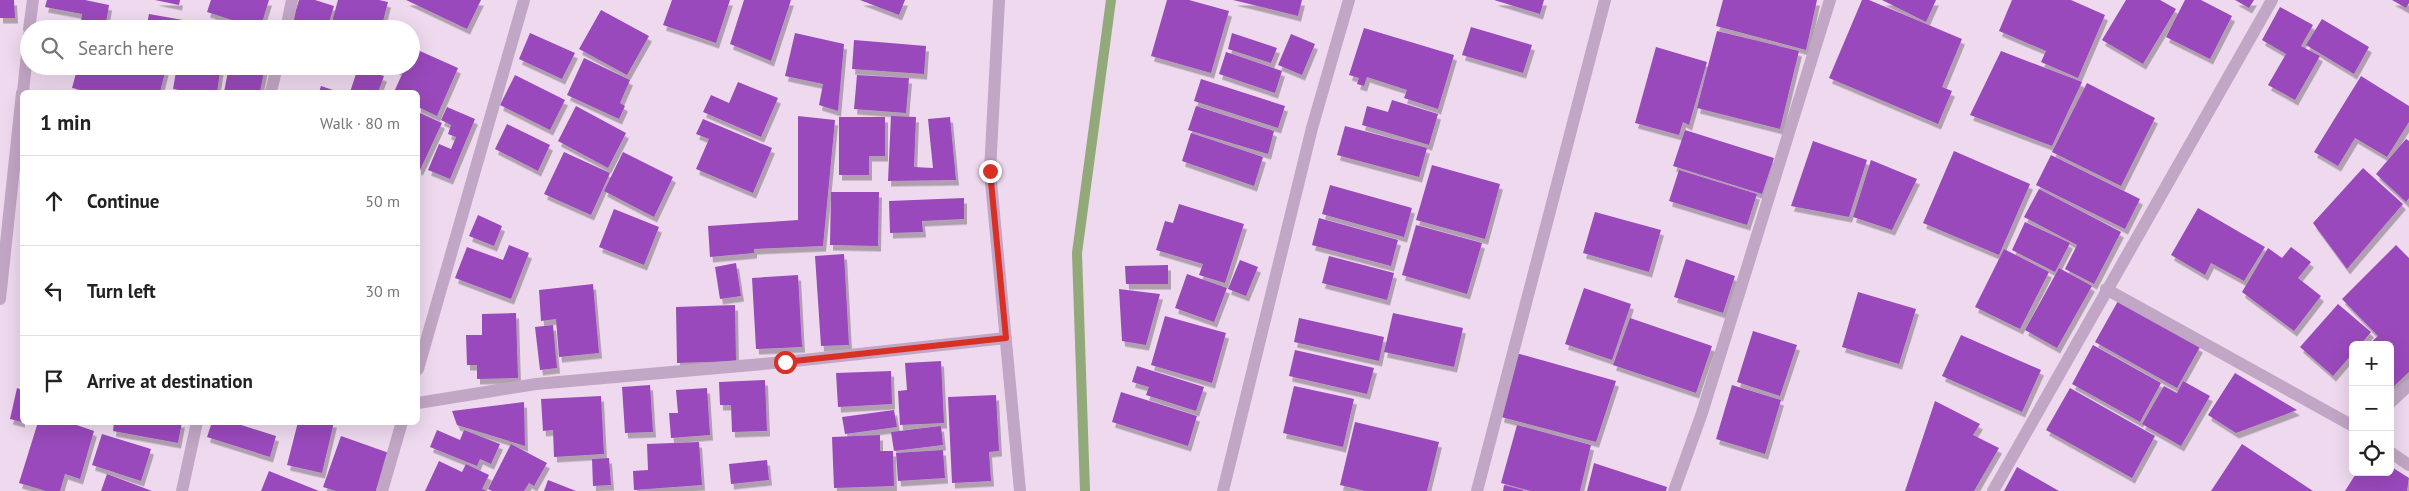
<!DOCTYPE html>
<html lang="en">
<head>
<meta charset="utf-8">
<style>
  :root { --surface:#fff; --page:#f2f2f2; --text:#222; --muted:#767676; --line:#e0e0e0 }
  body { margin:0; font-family:"PT Sans",sans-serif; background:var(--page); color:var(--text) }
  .controls { position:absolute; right:15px; bottom:15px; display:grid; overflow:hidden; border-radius:8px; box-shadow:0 5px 20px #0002 }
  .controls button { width:45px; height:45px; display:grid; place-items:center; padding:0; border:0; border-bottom:1px solid var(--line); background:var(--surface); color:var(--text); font:25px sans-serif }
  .stop { position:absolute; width:15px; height:15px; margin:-11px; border:4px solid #d93025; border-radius:50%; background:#fff }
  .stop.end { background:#d93025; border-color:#fff; box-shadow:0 1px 5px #0008 }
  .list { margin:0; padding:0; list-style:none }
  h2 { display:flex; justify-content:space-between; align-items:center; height:65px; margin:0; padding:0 20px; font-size:21px }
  h2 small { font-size:16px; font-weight:400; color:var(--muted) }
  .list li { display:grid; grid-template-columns:32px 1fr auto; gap:15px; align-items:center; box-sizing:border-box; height:90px; padding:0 20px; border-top:1px solid var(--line) }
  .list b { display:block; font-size:19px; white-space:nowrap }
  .list em { font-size:16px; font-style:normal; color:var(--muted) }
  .icon { flex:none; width:28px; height:28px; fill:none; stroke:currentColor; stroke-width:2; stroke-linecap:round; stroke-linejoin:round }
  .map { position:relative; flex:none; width:2409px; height:491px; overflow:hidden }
  .search { position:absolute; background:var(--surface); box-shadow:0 5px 20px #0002; left:20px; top:20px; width:400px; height:55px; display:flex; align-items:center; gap:12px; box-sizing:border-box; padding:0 18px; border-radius:28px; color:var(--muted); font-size:19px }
  .panel { position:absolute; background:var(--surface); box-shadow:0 5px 20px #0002; left:20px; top:90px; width:400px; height:335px; border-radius:8px }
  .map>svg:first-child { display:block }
</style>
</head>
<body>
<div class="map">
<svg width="2409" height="491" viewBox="0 0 2409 491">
  <defs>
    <filter id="shadow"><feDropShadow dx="3" dy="5.5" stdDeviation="0" flood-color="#0004"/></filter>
  </defs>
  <rect width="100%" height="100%" fill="#eed9ee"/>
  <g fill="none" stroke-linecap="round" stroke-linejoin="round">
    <!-- stream -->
    <path stroke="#92a97a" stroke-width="10" d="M1085,491L1077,253L1111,0"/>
  </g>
  <!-- building -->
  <path fill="#994abb" filter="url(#shadow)" d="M0,0H14L15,18H0Z
    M47,0H85L109,5L105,29H80L82,14L45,7Z
    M155,0H180L179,5Z
    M211,0H269L260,29L207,12Z
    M299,0H315L334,6L327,29H290Z
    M338,0H379L388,2L381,29H330Z
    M406,0H481L467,29Z
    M672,0H730L716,43L663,25Z
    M744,0H791L771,61L730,44Z
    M860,0H905L899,15Z
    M1167,0H1189L1229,11L1211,73L1151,56Z
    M1233,0H1302L1298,16Z
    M1494,0H1544L1540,14Z
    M1723,0H1817L1806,50L1716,26Z
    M1862,0H1869L1962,39L1942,87L1952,91L1938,124L1829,78Z
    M1882,0H1936L1926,22Z
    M2012,0H2071L2105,15L2078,78L2041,62L2046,51L1999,31Z
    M2126,0H2160L2176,9L2143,64L2102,40Z
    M2185,0H2201L2232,16L2210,59L2166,37Z
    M2235,0H2254L2249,8Z
    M2392,0H2409V3L2406,8Z
    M2280,7L2313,25L2301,46L2320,56L2295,100L2268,85L2286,54L2262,40Z
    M601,10L649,36L627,75L579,49Z
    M149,14L228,28V29H146Z
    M2322,19L2369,47L2354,74L2306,45Z
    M113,22L134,28V29H111Z
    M1471,27L1532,45L1523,73L1462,55Z
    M1364,28L1454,55L1438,109L1404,98L1407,90L1367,77L1364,86L1357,84L1359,78L1349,75Z
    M1717,31L1799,51L1780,129L1697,108Z
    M530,33L575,53L562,79L519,59Z
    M795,33L844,44L838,111L819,105L823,84L785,76Z
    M1232,33L1277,48L1271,63L1228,49Z
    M1291,34L1315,44L1302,75L1278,65Z
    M854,40L926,46L924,74L852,69Z
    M411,47L458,68L437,116L418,107V92H394L403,72L390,66H411Z
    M1656,47L1707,62L1689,125L1683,122L1679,135L1635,123Z
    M2001,51L2082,82L2052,146L1970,115Z
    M1226,52L1282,71L1275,93L1219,74Z
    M584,58L630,80L620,103L625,106L619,119L567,95Z
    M78,66H159L166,68L160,92H90L72,88Z
    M177,66H221L217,92H192L173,89Z
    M229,66H265L260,92H224Z
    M358,68L384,76L378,92H350Z
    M515,75L565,100L550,130L500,105Z
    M857,75L909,78L906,113L854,109Z
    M2361,76L2409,106V122L2387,157L2355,138L2338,166L2314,152Z
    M1201,79L1285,106L1278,128L1194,101Z
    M738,82L778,98L761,137L703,112L711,95L729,103Z
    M2087,83L2155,118L2121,186L2052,152Z
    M321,86L339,92H319Z
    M1392,100L1438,114L1429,145L1362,125L1367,106L1388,112Z
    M576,106L626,133L608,168L558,141Z
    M1196,106L1274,131L1268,154L1188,130Z
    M447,107L475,119L450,179L428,170L439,144L451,149L456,137L448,134L451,125L441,120Z
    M418,112L442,123L420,170L418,169Z
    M798,116L835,120L823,246L754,249V253L710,257L708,226L798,220Z
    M891,116L916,117L914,167L933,168L928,119L950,117L956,180L888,181Z
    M839,117H885V156H869V175H839Z
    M703,119L772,148L753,193L696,169L709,139L696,134Z
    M507,124L550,145L538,171L495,149Z
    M1345,126L1427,148L1419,177L1337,155Z
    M1685,130L1774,158L1762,194L1673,166Z
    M1191,133L1263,157L1254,186L1182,161Z
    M2406,139L2409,141V198L2406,202L2376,174Z
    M1813,141L1867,160L1849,217L1791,206Z
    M1954,151L2030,184L1999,255L1923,223Z
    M564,152L610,173L591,215L544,194Z
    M623,152L673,177L654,217L604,191Z
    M2051,155L2140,199L2125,229L2036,185Z
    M1871,160L1917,179L1892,230L1853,217Z
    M1432,165L1500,184L1485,239L1416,220Z
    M2363,168L2403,204L2347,269L2313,223Z
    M1679,170L1757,194L1747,225L1669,201Z
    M1330,185L1412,208L1404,237L1322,214Z
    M2039,189L2121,232L2094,284L2065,269L2077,245L2024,217Z
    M831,192H879L878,246L830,245Z
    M964,198V219L922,221L923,232L890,233L889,201Z
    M1179,204L1244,224L1225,283L1199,275L1203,264L1156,250L1165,221L1173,223Z
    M2198,208L2265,247L2244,281L2211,263L2205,275L2171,255Z
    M614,209L659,227L644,265L599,247Z
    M1595,212L1661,230L1649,272L1583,253Z
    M478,215L502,226L494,246L469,236Z
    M1319,218L1398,240L1391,266L1312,245Z
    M2025,222L2070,243L2055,272L2012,250Z
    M1416,225L1482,243L1467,294L1402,275Z
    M509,245L529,253L511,299L455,278L467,247L503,260Z
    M2396,245L2409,258V372L2390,390V345H2368L2378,336L2342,299Z
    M2291,247L2311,262L2298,278L2321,296L2294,331L2242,292L2268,248L2282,258Z
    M2004,249L2049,272L2020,329L1975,307Z
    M844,254L849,345L821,346L815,256Z
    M1329,256L1394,273L1387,300L1322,283Z
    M1686,259L1735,276L1723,313L1674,297Z
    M1240,260L1258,267L1246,296L1228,289Z
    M736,263L741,296L720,299L715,267Z
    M1168,265V284H1126L1125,266Z
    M2059,268L2092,286L2057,348L2025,330Z
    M1187,274L1227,288L1214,322L1175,308Z
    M798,275L802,347L756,349L752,278Z
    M593,284L599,353L559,357L556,319L541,321L539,290Z
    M1584,288L1631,304L1612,360L1565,344Z
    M1119,289L1160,294L1146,345L1122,341Z
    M1858,292L1916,309L1899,364L1842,347Z
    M2118,301L2200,347L2177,388L2095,342Z
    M2338,304L2371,332L2360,345H2353V353L2333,376L2300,347Z
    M735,305L736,361L677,363L676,307Z
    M516,313L518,378L477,379V365H467L466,335H482V314Z
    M1393,313L1463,328L1454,367L1384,352Z
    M1165,316L1226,333L1212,383L1151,365Z
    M1299,318L1384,337L1379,361L1294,342Z
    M1630,318L1712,346L1696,393L1613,365Z
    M553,325L557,368L540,370L535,327Z
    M1753,331L1797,345L1780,396L1737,382Z
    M1961,335L2041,370L2022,412L1942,376Z
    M2093,345L2161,383L2140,422L2072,384Z
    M1295,350L1374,368L1367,394L1289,376Z
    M1516,353L1616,381L1596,442L1501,417Z
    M941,361L944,423L900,425L898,391L907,390L905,363Z
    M1137,366L1204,387L1196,411L1146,395L1149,387L1132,382Z
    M891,371L892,404L838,407L836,373Z
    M2235,373L2297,410L2236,433L2208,415Z
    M765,380L767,431L732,432L731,405H720L719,382Z
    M2183,381L2210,396L2181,446L2142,424L2164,386L2177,393Z
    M650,385L653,432L625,433L622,387Z
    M1732,385L1781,400L1765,454L1716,439Z
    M1294,386L1354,399L1343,447L1283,433Z
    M17,388L22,390V422L10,419Z
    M707,388L710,435L671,438L669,413H678L676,390Z
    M2070,388L2155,436L2132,478L2046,430Z
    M1121,392L1197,416L1188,446L1112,422Z
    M996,395L999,451L989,452L991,481L952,483L948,397Z
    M601,396L604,454L554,457L553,430L543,431L541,399Z
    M1935,401L1980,424L1973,435L1999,448L1974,491H1905Z
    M524,402L525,446L457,425L452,411Z
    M894,410L897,427L845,434L842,417Z
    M38,422H68L94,431L80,479L65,474L60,491H46L19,483Z
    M114,422H182L178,443L113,431Z
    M212,422H232L276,436L270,457L207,437Z
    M298,422H334L322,473L287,465Z
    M1355,422L1439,442L1427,491H1365L1340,485Z
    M1517,425L1591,445L1580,491H1531L1501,483Z
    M941,426L943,445L894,451L891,432Z
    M437,430L460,440L464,430L500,444L491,464L480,459L477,466L430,447Z
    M102,434L151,449L141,481L92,465Z
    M880,435V451H893L894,486L834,488L832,437Z
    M341,436L389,453L376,491H336L323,487Z
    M699,442L702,485L634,490L633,471L648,470L647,444Z
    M511,444L547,463L534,486L529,483L524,491H492L488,489Z
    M2242,444L2313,491H2211Z
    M943,450L945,478L898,481L896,453Z
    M609,458L611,485L593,486L592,459Z
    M767,460L769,480L731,484L729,464Z
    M439,461L462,472L466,464L489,475L482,489L487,491H425Z
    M1594,463L1667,487L1666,491H1587Z
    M2390,466L2409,478L2407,491H2345L2357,472H2390Z
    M2017,467L2059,491H2004Z
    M269,471L319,491H261Z
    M107,474L152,491H101Z
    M548,480L576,491H544Z
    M1504,485L1523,490V491H1503Z"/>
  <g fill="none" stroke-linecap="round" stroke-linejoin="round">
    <!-- minor -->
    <path stroke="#c2a6c5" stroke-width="12" d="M999,0L990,171L1020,491
      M29,29L33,0
      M286,29L292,0
      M23,92L29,35
      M271,92L277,66
      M2106,289L2353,426
      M0,299L22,93
      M418,369L524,0
      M418,403L536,384L785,362L1006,338
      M2390,403L2409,385
      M2390,452L2409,465
      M182,491L197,422
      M382,491L402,422
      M1223,491L1312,128L1349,0
      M1477,491L1605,0
      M1674,491L1702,413L1830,0
      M1993,491L2272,0"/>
  </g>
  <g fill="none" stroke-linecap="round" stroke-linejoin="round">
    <!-- route -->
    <path stroke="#d93025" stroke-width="6" d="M785,362L1006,338L990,171"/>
  </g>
</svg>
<div class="controls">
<button>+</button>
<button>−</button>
<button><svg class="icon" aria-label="locate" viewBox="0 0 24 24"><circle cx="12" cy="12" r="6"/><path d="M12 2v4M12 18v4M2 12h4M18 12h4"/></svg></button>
</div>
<div class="stop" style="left:785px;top:362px"></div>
<div class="stop end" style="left:990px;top:171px"></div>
<div class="search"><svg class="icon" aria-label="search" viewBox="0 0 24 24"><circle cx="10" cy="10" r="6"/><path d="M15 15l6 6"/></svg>Search here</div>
<section class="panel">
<h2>1 min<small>Walk · 80 m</small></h2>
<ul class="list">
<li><svg class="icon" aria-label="ahead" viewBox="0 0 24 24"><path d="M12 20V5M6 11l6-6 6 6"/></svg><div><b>Continue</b></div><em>50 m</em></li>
<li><svg class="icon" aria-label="left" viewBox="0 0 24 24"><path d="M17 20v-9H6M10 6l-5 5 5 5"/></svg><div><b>Turn left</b></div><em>30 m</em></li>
<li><svg class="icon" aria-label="arrive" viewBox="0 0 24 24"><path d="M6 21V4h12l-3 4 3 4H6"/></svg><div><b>Arrive at destination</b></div></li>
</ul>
</section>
</div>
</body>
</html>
